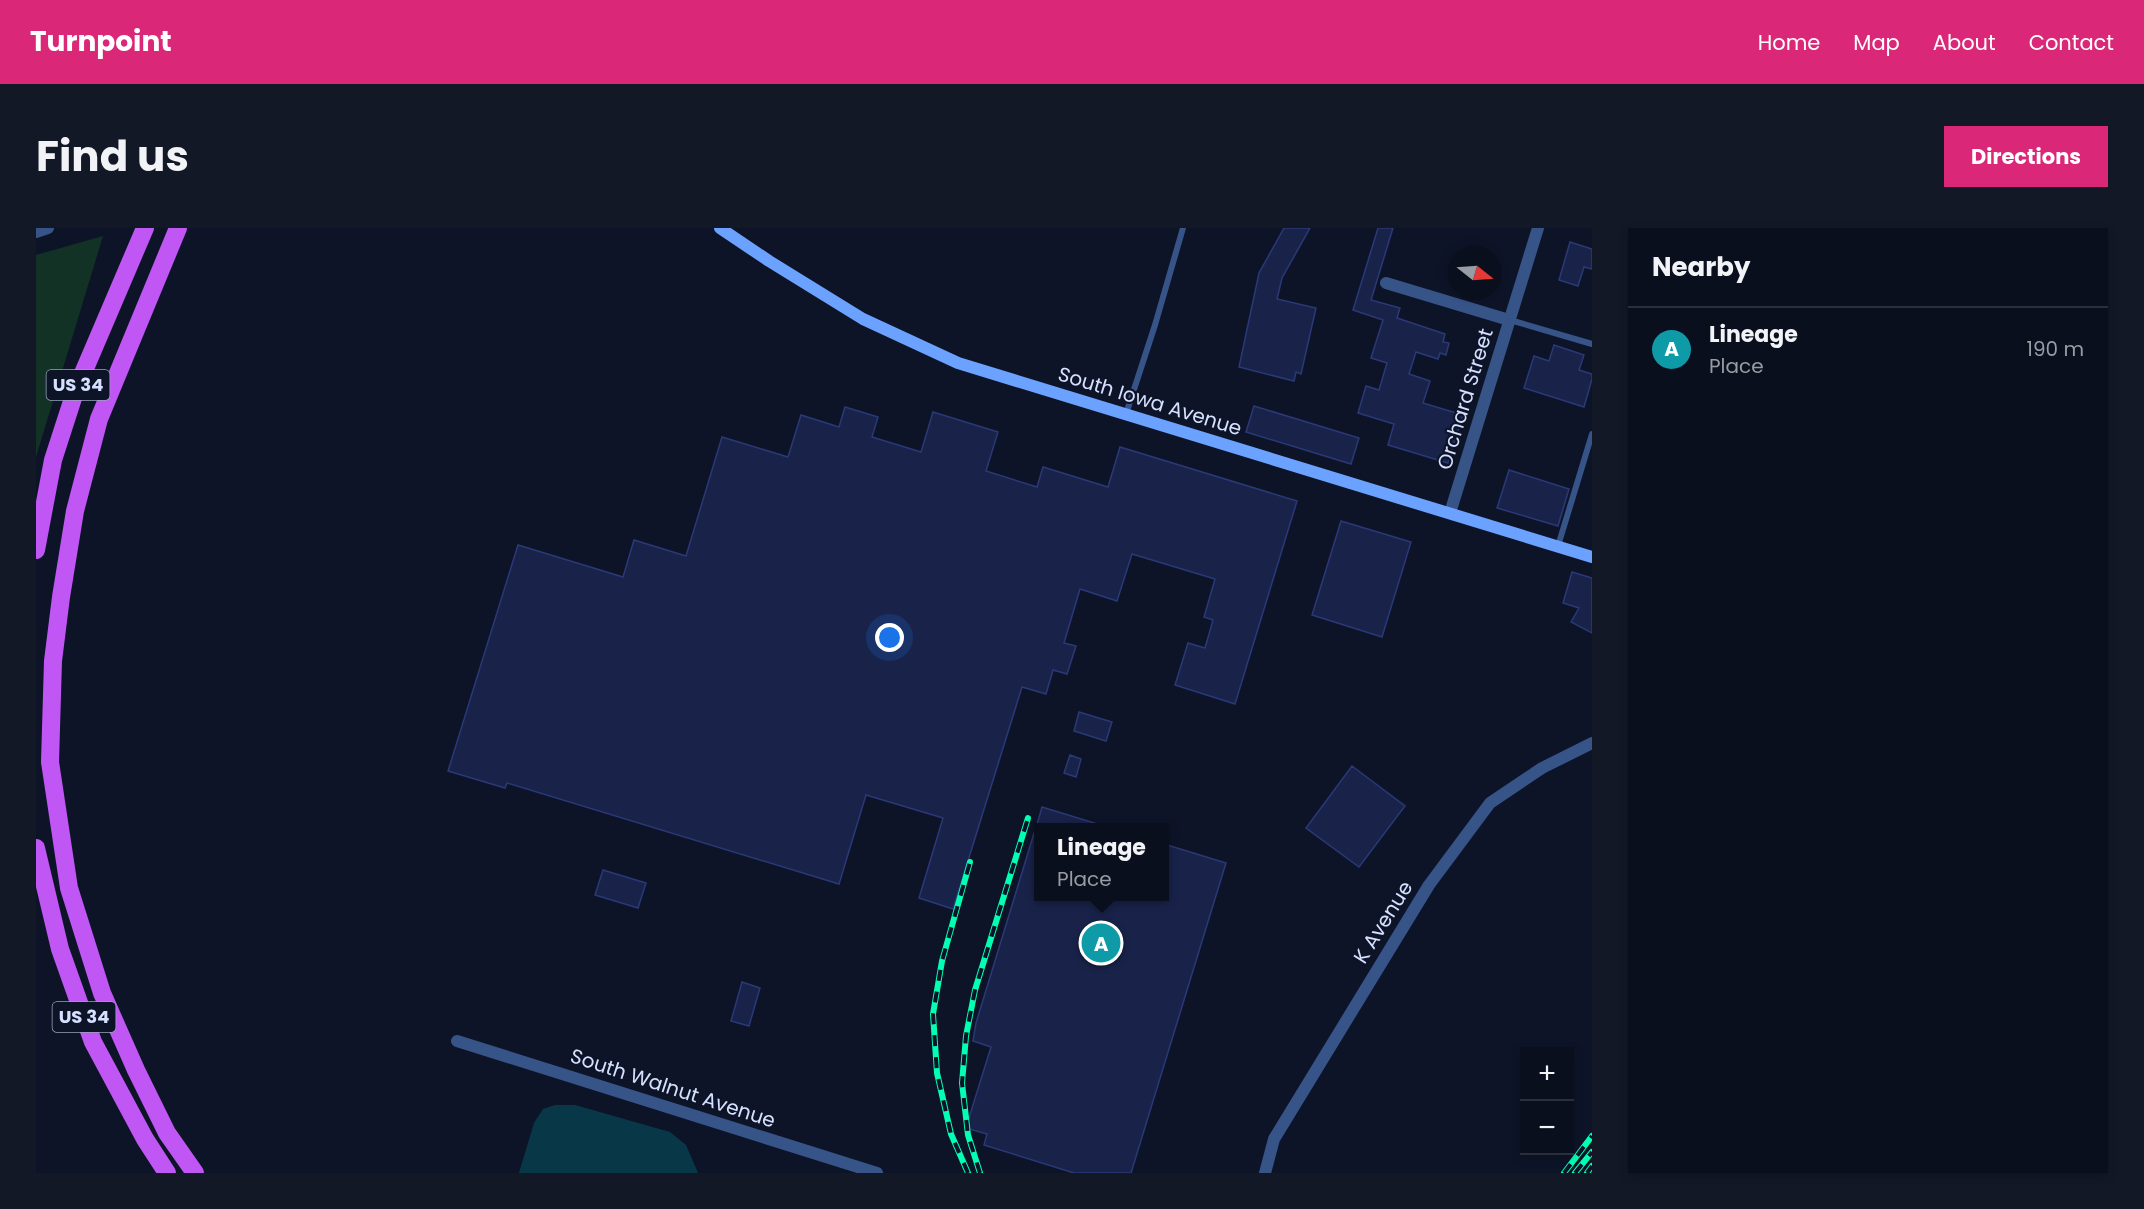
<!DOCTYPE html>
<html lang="en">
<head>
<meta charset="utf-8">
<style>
  :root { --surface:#0a0f1e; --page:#131827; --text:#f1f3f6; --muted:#999ca4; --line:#2a2f3c; --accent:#db2777 }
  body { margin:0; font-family:Poppins,sans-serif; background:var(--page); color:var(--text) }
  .controls { position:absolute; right:18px; bottom:18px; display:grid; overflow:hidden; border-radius:0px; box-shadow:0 3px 9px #0003 }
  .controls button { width:54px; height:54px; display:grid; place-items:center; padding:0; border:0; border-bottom:2px solid var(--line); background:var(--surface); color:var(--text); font:30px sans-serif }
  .compass { position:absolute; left:1412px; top:18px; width:54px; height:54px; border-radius:50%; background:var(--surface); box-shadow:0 3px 9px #0003; rotate:107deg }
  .you { position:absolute; left:854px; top:410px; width:21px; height:21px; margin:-15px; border:4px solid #fff; border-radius:50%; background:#1a73e8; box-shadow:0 0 0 9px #1a73e833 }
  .badge { display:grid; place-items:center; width:39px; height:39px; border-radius:50%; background:var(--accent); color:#fff; font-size:20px; font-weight:700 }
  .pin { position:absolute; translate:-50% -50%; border:3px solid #fff; box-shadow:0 2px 6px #0006 }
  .popup { position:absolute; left:998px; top:595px; width:135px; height:78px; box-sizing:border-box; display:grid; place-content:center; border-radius:0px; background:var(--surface); filter:drop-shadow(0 2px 4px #0005); font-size:20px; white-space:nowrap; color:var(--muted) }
  .popup b { font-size:22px; color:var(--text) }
  .popup::after { content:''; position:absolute; left:50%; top:100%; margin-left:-12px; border:12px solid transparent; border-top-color:var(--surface) }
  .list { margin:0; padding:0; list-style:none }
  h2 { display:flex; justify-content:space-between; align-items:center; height:78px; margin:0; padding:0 24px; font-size:26px }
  h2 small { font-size:20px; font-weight:400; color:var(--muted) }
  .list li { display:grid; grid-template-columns:39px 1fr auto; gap:18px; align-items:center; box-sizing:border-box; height:84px; padding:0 24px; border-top:2px solid var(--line) }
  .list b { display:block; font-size:22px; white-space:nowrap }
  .list p { margin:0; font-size:20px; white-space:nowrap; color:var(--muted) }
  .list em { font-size:20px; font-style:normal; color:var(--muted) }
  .map { position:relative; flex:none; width:1556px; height:945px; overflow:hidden; border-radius:0px }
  header { display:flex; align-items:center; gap:36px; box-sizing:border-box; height:84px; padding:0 30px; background:var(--accent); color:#fff }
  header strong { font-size:28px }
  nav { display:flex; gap:33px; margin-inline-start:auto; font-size:21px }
  .intro { display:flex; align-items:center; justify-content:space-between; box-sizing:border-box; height:144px; padding:0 36px }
  h1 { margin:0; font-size:42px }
  .button { padding:15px 27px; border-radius:0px; background:var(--accent); color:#fff; font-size:21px; font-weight:700 }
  main { display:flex; gap:36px; padding:0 36px }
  aside { flex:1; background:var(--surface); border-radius:0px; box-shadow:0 3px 9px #0003 }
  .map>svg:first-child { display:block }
</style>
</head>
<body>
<header>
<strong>Turnpoint</strong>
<nav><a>Home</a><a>Map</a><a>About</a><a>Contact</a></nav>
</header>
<div class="intro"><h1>Find us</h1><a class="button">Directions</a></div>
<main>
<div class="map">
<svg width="1556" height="945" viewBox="0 0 1556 945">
  <rect width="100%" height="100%" fill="#0e1428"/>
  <!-- green -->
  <path fill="#113224" d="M67,8L0,229V27Z"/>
  <!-- water -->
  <path fill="#083848" d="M519,877H539L634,904L650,917L662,945H483L498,895L507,881Z"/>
  <!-- building -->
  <path fill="#19234a" stroke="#2a3977" stroke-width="1.5" d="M1248,0H1274L1246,50L1241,71L1280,80L1265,146L1260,144L1258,153L1203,139L1223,45Z
    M1342,0H1357L1335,72L1364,80L1361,90L1409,106L1407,114L1413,115L1410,127L1404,125L1402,131L1380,124L1373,146L1394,153L1387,175L1427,187L1412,235L1352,217L1358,196L1322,185L1330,158L1343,162L1351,135L1335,130L1347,92L1317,82Z
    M1534,14L1556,21V41L1548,39L1542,58L1523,52Z
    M1518,117L1548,127L1543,142L1556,146V151L1548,179L1488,160L1498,128L1513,133Z
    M1218,178L1323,210L1315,236L1210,204Z
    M809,179L842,189L836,209L885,224L897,184L962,204L950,243L1001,259L1007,239L1072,259L1084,219L1261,273L1199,476L1139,457L1152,415L1169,420L1177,392L1168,389L1179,351L1096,326L1081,373L1044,361L1028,415L1040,418L1031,446L1017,442L1010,466L986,459L917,681L883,670L907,590L830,567L803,656L471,555L469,560L412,543L482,317L587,349L598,312L650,328L686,209L752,229L765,187L803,199Z
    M1473,242L1533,261L1522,298L1461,280Z
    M1305,293L1375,314L1346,409L1276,387Z
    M1536,344L1556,350V405L1535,394L1543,380L1527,375Z
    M1043,484L1076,494L1070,513L1038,503Z
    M1034,527L1045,531L1040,549L1028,545Z
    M1316,538L1369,578L1323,639L1270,600Z
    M1006,579L1065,597V600H1000Z
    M999,602L1002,603V669H1128V616L1190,635L1095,945H1038L948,917L951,906L933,901L932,893L955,819L937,813L940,795Z
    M567,642L610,655L602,680L559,667Z
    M706,754L724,760L713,798L695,793Z"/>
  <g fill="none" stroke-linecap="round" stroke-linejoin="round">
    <!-- service -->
    <path stroke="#375489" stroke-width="6" d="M1474,92L1556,116
      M1090,186L1119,97L1147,0
      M1522,318L1556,206"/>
    <!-- minor -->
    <path stroke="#375489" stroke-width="12" d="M0,4L12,0
      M1350,55L1473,92
      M1414,285L1502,0
      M421,813L841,945
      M1229,945L1238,911L1393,657L1454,575L1506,540L1556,515"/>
    <!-- secondary -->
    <path stroke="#6ca2ff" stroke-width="12" d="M684,0L733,33L827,91L922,135L1556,329"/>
    <!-- trunk -->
    <path stroke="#c056f4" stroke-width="18" d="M142,0L63,191L39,283L25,369L17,433L14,534L33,660L66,765L100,842L131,905L159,945
      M0,322L17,232L39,164L109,0
      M0,620L24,721L57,814L109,911L131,945"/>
    <!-- rail casing -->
    <g stroke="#01ffb4" stroke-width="6">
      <path id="rail" d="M932,945L915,906L901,845L897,786L906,733L934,634
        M944,945L932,907L926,855L930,808L939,762L992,590
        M1528,945L1556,908
        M1539,945L1556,924
        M1551,945L1556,938"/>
    </g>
    <!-- rail -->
    <use href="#rail" stroke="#0e1428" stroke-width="4" stroke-dasharray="11" stroke-linecap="butt"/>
  </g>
  <g text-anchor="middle" stroke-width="4.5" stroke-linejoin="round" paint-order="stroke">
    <!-- shield labels -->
    <g fill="#0e1428" stroke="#99a4be" stroke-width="1.5">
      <rect x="10.5" y="142" width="63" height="30" rx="4.5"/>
      <rect x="16.5" y="774" width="63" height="30" rx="4.5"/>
    </g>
    <g font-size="18" font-weight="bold" fill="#d5e1ff">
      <text x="42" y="163">US 34</text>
      <text x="48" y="795">US 34</text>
    </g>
    <!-- street labels -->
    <g font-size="20" fill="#d5e1ff" stroke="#0e1428">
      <text transform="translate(1429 171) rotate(-73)" y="7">Orchard Street</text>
      <text transform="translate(1114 173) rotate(17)" y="7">South Iowa Avenue</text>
      <text transform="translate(1347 694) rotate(-58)" y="7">K Avenue</text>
      <text transform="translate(637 860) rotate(18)" y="7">South Walnut Avenue</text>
    </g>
  </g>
</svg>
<div class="controls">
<button>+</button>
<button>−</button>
</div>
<svg class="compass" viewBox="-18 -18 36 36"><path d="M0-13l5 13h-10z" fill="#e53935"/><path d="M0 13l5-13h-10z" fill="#999ca4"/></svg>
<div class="you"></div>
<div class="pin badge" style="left:1065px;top:715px;background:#0f9aa8">A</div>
<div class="popup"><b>Lineage</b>Place</div>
</div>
<aside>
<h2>Nearby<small></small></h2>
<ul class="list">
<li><span class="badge" style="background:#0f9aa8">A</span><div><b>Lineage</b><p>Place</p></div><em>190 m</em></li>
</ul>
</aside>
</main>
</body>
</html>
